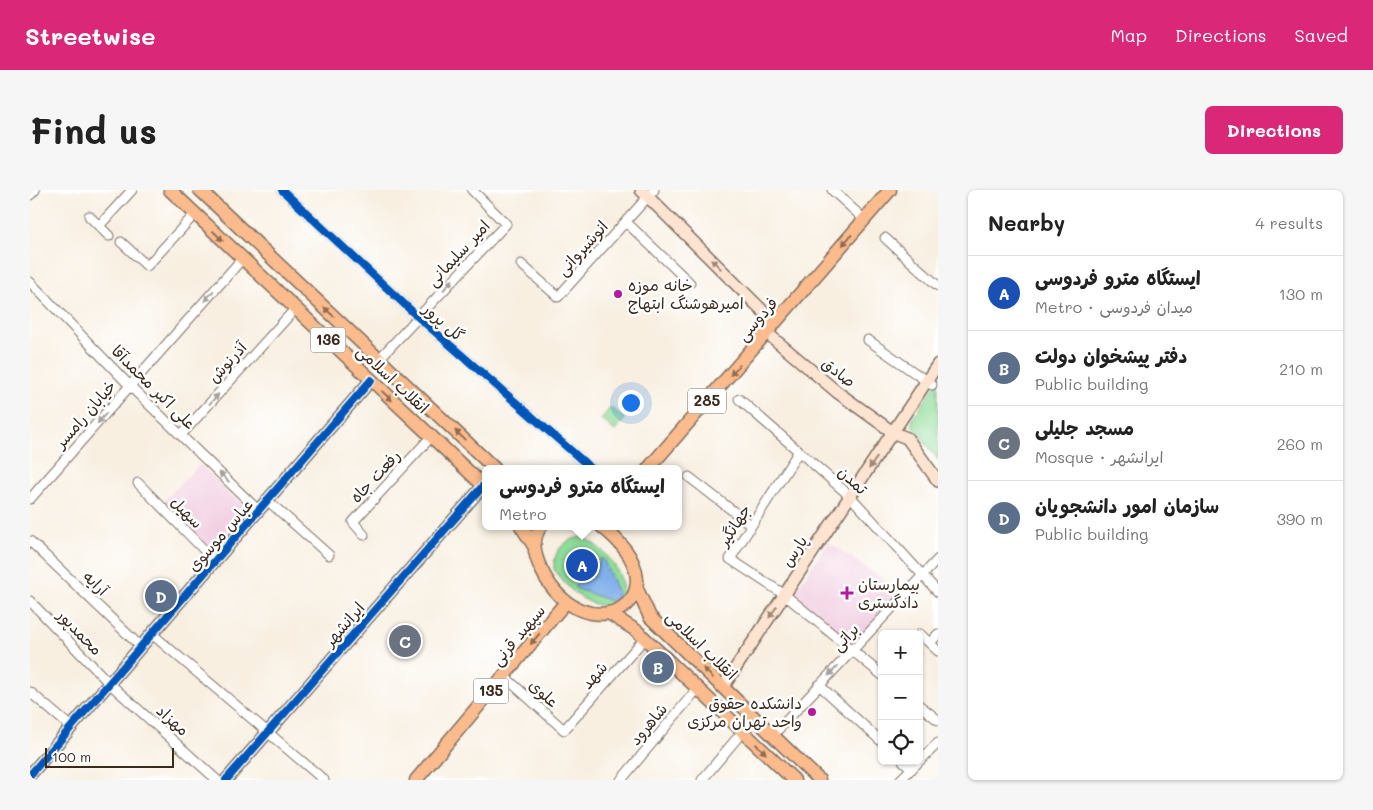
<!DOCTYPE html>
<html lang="en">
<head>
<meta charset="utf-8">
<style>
  :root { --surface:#fff; --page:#f6f6f6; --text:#222; --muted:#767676; --line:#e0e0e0; --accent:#db2777 }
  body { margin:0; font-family:Mali,"Playpen Sans Arabic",sans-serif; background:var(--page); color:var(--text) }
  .controls { position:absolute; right:15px; bottom:15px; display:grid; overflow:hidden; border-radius:8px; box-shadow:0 1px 4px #0004 }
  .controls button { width:45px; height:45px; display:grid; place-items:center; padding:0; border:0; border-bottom:1px solid var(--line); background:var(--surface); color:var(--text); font:25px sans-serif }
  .scale { position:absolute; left:15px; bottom:12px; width:129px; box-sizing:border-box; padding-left:5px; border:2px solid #3b2a1e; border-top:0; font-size:14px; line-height:18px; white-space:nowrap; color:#3b2a1e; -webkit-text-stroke:4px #fff; paint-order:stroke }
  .you { position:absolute; left:600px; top:212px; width:18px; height:18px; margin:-12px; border:4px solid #fff; border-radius:50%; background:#1a73e8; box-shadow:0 0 0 8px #1a73e833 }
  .badge { display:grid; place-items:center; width:32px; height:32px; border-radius:50%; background:var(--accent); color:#fff; font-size:16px; font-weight:700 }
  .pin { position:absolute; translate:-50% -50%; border:2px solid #fff; box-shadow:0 1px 5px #0006 }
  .popup { position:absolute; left:452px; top:275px; width:200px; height:65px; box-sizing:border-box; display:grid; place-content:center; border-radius:8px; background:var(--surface); filter:drop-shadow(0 1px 4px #0005); font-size:16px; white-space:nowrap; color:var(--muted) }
  .popup b { font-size:19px; color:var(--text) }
  .popup::after { content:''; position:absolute; left:50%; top:100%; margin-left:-10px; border:10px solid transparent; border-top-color:var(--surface) }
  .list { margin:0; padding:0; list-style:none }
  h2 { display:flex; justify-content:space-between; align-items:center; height:65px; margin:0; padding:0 20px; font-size:21px }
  h2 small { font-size:16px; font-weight:400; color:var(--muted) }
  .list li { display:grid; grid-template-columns:32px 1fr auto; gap:15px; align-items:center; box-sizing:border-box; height:75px; padding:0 20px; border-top:1px solid var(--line) }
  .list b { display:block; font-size:19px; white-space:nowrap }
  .list p { margin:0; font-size:16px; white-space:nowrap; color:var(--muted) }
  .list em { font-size:16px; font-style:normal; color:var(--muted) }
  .icon { flex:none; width:28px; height:28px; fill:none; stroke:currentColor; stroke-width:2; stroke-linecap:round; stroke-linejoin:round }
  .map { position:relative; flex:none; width:908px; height:590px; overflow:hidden; border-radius:8px }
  header { display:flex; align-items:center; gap:30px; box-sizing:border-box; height:70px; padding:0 25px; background:var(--accent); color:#fff }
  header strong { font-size:24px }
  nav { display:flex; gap:28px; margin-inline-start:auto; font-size:18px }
  .intro { display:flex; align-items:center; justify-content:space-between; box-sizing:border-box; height:120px; padding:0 30px }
  h1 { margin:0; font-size:35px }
  .button { padding:12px 22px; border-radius:8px; background:var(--accent); color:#fff; font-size:18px; font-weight:700 }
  main { display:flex; gap:30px; padding:0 30px }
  aside { flex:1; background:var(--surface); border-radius:8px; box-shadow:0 1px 4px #0004 }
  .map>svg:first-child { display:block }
</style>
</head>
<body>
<header>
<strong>Streetwise</strong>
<nav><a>Map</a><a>Directions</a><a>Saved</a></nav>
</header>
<div class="intro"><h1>Find us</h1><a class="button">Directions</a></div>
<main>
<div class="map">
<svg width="908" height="590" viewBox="0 0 908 590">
  <rect width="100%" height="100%" fill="#fff"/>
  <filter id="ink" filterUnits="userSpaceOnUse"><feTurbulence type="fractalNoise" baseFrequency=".02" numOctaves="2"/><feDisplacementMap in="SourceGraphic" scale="10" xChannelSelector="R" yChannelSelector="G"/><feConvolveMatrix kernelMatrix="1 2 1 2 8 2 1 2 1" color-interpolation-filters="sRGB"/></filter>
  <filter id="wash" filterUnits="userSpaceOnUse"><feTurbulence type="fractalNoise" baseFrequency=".0096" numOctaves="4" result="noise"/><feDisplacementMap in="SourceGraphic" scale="20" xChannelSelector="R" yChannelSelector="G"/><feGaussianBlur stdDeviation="1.12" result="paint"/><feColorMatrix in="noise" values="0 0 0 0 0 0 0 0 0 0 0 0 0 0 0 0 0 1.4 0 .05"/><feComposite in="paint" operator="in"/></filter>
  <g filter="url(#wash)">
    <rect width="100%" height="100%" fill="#f8efe1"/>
    <!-- built -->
    <path fill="#f2cfe1" d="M170,274L217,319L179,358L132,313Z
      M798,352L857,392L872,406L820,458L761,408Z"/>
    <!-- green -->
    <path fill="#8edc9a" stroke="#64835c" d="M908,191V270L882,235L883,228Z
      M581,217L595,229L585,241L571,229Z
      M551,347C572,355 596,382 592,405L582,416C557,418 536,398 524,379C523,361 534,350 551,347Z"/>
    <!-- water -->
    <path fill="#80afea" stroke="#5e6c84" d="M570,369H573L588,403L586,409L581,411L545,398V395L564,387Z"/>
  </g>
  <g filter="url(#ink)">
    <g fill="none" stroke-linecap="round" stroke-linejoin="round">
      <!-- street casing -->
      <g stroke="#7d6f62" stroke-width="11">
        <path id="street" d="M252,0L388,127L562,279
          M802,0L835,30
          M0,5L5,0
          M59,26L79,46
          M596,32L660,93
          M69,36L102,0
          M855,48L908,96
          M91,52L117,76L165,24
          M491,74L528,107L624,0
          M0,92L100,196L229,321
          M838,150L902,195
          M349,169L476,34L442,0
          M709,209L820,306L908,402
          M151,245L265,119
          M769,261L700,369L755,405L852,485
          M659,287L721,335
          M108,293L185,371
          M0,309L212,69
          M237,310L299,365
          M334,345L323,332L401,247
          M0,351L111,457
          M0,411L79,493L187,590
          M122,444L294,590
          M890,444L908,461
          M900,453L908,444
          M474,486L534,540L615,448
          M789,495L852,552
          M0,502L41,537
          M889,515L908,530
          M743,545L908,369
          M873,571L882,579
          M591,590L668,498
          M672,590L713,541
          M870,590L908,553"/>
      </g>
      <!-- secondary casing -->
      <g stroke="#7d6f62" stroke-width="14">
        <path id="secondary" d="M611,0L745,133
          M737,143L807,202L864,243L877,248L908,291
          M693,497L908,174
          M0,585L341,190
          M196,590L453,296"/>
      </g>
      <!-- primary casing -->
      <g stroke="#7d6f62" stroke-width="15">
        <path id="primary" d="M140,0L456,298
          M170,0L465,279
          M618,279L860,0
          M491,336L504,356
          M511,336C501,350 504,364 511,379C554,469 663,407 571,336
          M607,399L620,427L789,590
          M580,424L607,441L764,590
          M386,590L536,412"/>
      </g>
      <!-- street -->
      <use href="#street" stroke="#fff" stroke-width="9"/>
      <!-- secondary -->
      <use href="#secondary" stroke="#fde4d1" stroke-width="11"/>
      <!-- primary -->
      <use href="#primary" stroke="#fbbb8c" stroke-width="12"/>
      <!-- cycleway casing -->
      <g stroke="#fff" stroke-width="11">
        <path id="cycleway" d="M252,0L388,127L562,279
          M0,585L341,190
          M196,590L453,296"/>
      </g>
      <!-- cycleway -->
      <use href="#cycleway" stroke="#0057b8" stroke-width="8"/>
    </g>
    <!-- one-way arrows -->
    <defs><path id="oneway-solid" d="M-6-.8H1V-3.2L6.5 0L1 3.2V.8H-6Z" transform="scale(1.25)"/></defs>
    <g fill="#916b50">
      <use href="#oneway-solid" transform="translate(188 46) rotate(44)"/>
      <use href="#oneway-solid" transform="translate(817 50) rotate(131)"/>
      <use href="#oneway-solid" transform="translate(299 122) rotate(-137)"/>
      <use href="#oneway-solid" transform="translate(705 180) rotate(131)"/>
      <use href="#oneway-solid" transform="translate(357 206) rotate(43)"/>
      <use href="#oneway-solid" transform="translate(430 245) rotate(-137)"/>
      <use href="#oneway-solid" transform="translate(505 449) rotate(130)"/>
      <use href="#oneway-solid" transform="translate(678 483) rotate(-136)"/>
      <use href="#oneway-solid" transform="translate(731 559) rotate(44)"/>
    </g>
    <g fill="#9c8778">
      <use href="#oneway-solid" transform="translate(686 74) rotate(-135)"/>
      <use href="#oneway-solid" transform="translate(843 273) rotate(125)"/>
      <use href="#oneway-solid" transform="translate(743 422) rotate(124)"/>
    </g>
    <g fill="#a79f9a">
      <use href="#oneway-solid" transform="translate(418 95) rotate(-47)"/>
      <use href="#oneway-solid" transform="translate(179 106) rotate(131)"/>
      <use href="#oneway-solid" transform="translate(184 209) rotate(-48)"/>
      <use href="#oneway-solid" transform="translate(72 228) rotate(131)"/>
      <use href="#oneway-solid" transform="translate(194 287) rotate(-136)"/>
      <use href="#oneway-solid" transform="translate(803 481) rotate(134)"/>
    </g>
  </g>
  <!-- markers -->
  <g fill="#b5179e" stroke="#fff" stroke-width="2">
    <circle cx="588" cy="104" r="5"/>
    <path d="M814.5 395.5h5v5h5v5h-5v5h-5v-5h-5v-5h5z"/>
    <circle cx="782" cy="522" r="5"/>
  </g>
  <g text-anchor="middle" stroke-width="5" stroke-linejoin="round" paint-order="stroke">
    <!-- shield labels -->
    <g fill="#fff" stroke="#766a62" stroke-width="1">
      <rect x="280.5" y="137.5" width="35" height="25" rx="4"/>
      <rect x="658" y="198.5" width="38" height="25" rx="4"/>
      <rect x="443.5" y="488.5" width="35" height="25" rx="4"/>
    </g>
    <g font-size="15" font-weight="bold" fill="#3b2a1e">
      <text x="298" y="155">136</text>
      <text x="677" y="216">285</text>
      <text x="461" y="506">135</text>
    </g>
    <!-- street labels -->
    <g font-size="16" fill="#3b2a1e" stroke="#fff">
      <text transform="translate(552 58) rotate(-48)" y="6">انوشیروانی</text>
      <text transform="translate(428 63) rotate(-47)" y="6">امیر سلیمانی</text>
      <text transform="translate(727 129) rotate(-49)" y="6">فردوسی</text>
      <text transform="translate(414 132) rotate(41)" y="6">گل پرور</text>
      <text transform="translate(197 172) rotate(-48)" y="6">آذرنوش</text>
      <text transform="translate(809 182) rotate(38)" y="6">صادق</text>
      <text transform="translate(363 189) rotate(43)" y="6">انقلاب اسلامی</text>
      <text transform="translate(124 197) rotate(45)" y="6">علی اکبر محمدآقا</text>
      <text transform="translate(55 224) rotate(-49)" y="6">خیابان رامسر</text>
      <text transform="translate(345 286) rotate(-47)" y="6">رفعت جاه</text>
      <text transform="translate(823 290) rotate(43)" y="6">تمدن</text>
      <text transform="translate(157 322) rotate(45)" y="6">سهیل</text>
      <text transform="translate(704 335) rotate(-57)" y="6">جهانگیر</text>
      <text transform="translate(190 345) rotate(-49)" y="6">عباس موسوی</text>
      <text transform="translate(764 361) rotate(-57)" y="6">پارس</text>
      <text transform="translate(66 393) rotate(44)" y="6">آرایه</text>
      <text transform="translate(314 434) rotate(-49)" y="6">ایرانشهر</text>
      <text transform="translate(50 442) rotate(46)" y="6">محمدپور</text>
      <text transform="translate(488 445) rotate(-50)" y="6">سپهبد قرنی</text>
      <text transform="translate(815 447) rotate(-47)" y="6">براتی</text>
      <text transform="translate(672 455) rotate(44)" y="6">انقلاب اسلامی</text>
      <text transform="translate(564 485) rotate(-49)" y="6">شهد</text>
      <text transform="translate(514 503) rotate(42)" y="6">علوی</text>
      <text transform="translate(143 530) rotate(42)" y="6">مهزاد</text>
      <text transform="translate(618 534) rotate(-50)" y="6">شاهرود</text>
    </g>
    <!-- poi labels -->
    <g font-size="16" fill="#3b2a1e" stroke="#fff" text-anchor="start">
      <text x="598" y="101">خانه موزه<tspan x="598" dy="18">امیرهوشنگ ابتهاج</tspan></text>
      <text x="828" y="400">بیمارستان<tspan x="828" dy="18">دادگستری</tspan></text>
      <text x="772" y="519" text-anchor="end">دانشکده حقوق<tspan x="772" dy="18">واحد تهران مرکزی</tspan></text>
    </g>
  </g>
</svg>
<div class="controls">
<button>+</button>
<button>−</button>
<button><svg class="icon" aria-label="locate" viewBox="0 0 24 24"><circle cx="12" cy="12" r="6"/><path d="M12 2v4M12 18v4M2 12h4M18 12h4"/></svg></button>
</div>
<div class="scale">100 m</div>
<div class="you"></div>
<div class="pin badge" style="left:552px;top:375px;background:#1a4fb4">A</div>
<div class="popup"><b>ایستگاه مترو فردوسی</b>Metro</div>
<div class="pin badge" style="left:628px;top:477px;background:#5c6f8a">B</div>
<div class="pin badge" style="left:375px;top:451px;background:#6b7280">C</div>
<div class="pin badge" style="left:131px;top:406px;background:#5c6f8a">D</div>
</div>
<aside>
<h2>Nearby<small>4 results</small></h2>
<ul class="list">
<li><span class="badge" style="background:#1a4fb4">A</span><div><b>ایستگاه مترو فردوسی</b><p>Metro · میدان فردوسی</p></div><em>130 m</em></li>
<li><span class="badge" style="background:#5c6f8a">B</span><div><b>دفتر پیشخوان دولت</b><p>Public building</p></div><em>210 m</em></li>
<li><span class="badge" style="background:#6b7280">C</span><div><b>مسجد جلیلی</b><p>Mosque · ایرانشهر</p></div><em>260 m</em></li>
<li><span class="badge" style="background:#5c6f8a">D</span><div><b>سازمان امور دانشجویان</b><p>Public building</p></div><em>390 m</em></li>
</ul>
</aside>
</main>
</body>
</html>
